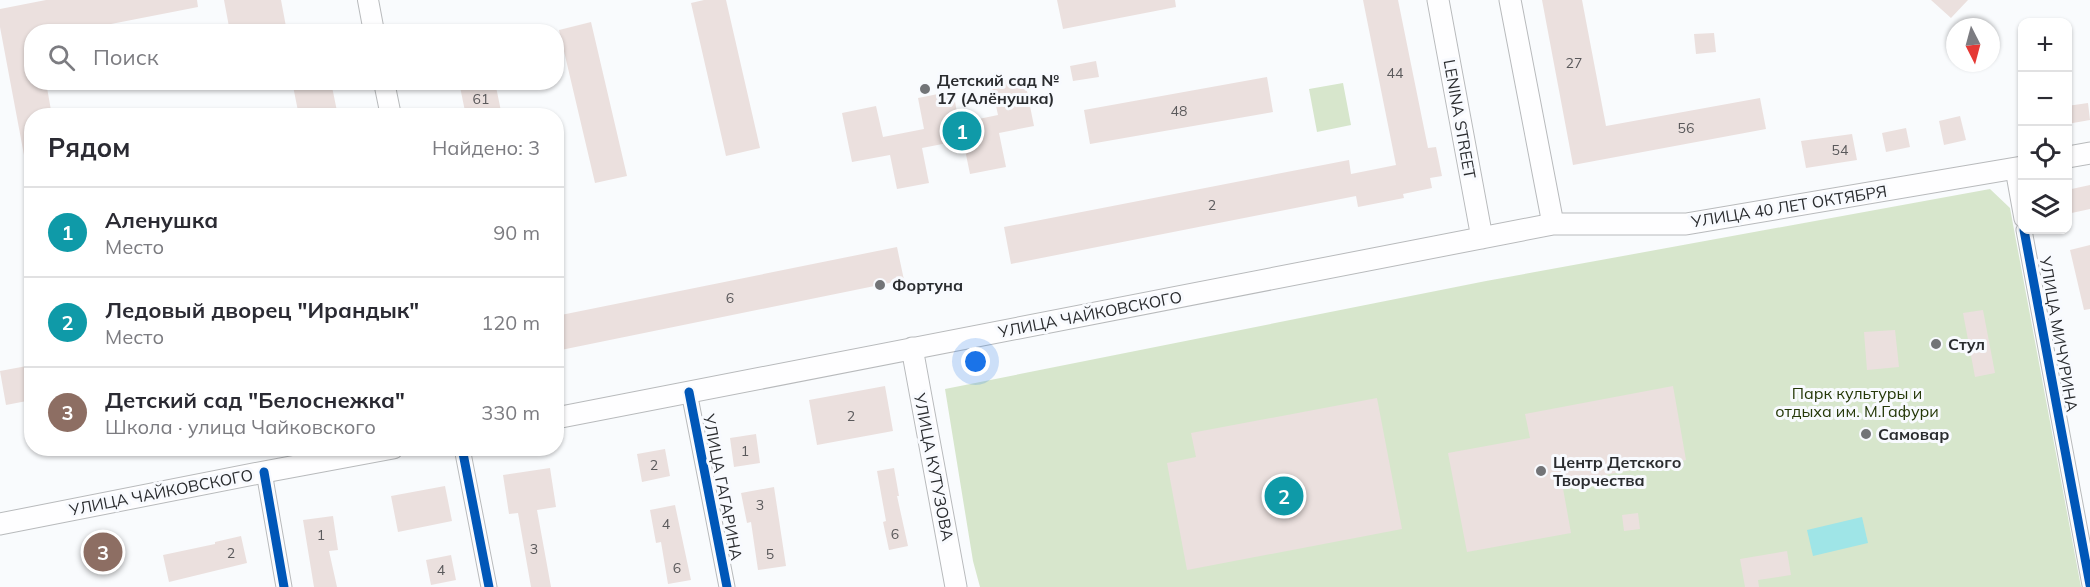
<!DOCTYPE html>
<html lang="ru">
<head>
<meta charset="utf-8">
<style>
  :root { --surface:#fff; --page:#f7f7f7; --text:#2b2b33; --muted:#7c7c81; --line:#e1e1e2; --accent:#727477 }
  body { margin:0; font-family:Mulish,sans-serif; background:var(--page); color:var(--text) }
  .controls { position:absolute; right:18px; top:18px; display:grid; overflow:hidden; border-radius:12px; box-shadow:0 2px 4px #0004 }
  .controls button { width:54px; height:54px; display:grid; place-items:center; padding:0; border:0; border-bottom:2px solid var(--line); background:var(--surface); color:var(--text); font:30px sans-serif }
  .compass { position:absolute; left:1946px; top:18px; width:54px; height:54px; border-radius:50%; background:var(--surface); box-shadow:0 2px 4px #0004; rotate:174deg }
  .you { position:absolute; left:976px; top:362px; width:21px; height:21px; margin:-15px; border:4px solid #fff; border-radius:50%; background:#1a73e8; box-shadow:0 0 0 9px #1a73e833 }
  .badge { display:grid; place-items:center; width:39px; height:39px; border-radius:50%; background:var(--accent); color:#fff; font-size:20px; font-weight:700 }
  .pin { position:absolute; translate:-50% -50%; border:3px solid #fff; box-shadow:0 2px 6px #0006 }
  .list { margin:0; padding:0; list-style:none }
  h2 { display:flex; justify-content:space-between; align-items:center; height:78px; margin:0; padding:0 24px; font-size:26px }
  h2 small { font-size:20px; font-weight:400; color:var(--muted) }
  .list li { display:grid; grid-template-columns:39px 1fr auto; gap:18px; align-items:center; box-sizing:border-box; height:90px; padding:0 24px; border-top:2px solid var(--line) }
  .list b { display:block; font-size:22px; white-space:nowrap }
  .list p { margin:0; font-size:20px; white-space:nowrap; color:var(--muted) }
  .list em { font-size:20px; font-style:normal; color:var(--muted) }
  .icon { flex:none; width:33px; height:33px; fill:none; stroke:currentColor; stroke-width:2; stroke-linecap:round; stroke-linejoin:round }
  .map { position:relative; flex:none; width:2090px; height:587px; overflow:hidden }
  .search { position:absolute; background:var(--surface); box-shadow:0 2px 4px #0004; left:24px; top:24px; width:540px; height:66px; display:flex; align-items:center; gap:15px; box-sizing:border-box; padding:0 21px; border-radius:24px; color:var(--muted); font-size:22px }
  .panel { position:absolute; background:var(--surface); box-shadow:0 2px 4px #0004; left:24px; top:108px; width:540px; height:348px; border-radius:24px }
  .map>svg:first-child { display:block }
</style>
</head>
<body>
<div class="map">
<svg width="2090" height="587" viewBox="0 0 2090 587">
  <rect width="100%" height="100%" fill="#f9fbfd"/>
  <!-- green -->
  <path fill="#d7e6cc" d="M1343,83L1351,125L1317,132L1309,89Z
    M1990,189L2010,208L2081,587H980L973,561L945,389L1486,281Z"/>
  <!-- water -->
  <path fill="#9fe5e7" d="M1862,517L1868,543L1813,556L1807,530Z"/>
  <!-- building -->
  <path fill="#ebe0de" d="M46,0H197L198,7L70,32H32V82H46L52,116H32V155H24L0,27V9Z
    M224,0H281L287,32H230Z
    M704,0H726L760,148L726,156L691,3Z
    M1057,0H1175L1176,7L1063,29Z
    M1363,0H1398L1428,148L1436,147L1442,176L1430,178L1432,188L1403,194L1404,198L1358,207L1356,196L1011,264L1004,227L1349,160L1351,174L1396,165Z
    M1542,0H1582L1606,126L1760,98L1766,129L1573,165Z
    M1931,0H1968L1951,18Z
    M591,22L627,176L595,183L559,30Z
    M1714,33L1716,52L1696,54L1694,34Z
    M1096,61L1099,77L1073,81L1070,66Z
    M1024,76L1034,126L999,133L1006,167L970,174L963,140L922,148L929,183L897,189L890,155L852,162L842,113L876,106L883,137L924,129L918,98L953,91L959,123L998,115L991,83Z
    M1267,77L1273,112L1090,144L1084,110Z
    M310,82H331L338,116H299L293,86Z
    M459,82H495L502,116H466Z
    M2088,103L2090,120L2067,124V106Z
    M1960,116L1966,140L1944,145L1939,121Z
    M1906,128L1910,147L1886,152L1882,133Z
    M1852,134L1857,160L1806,168L1801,141Z
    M2090,185V209L2067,214V190Z
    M2090,245V309L2084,310L2070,250Z
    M897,247L904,280L556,351V316Z
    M1983,310L1995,373L1975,377L1963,313Z
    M1895,330L1899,367L1867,370L1864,332Z
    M32,365V400L6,405L0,371Z
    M885,386L893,431L817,445L809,400Z
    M1673,386L1686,460L1562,483L1571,533L1467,552L1448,453L1530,438L1525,414Z
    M1377,398L1402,529L1187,570L1167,463L1196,457L1191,433Z
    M756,434L760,463L734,467L730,438Z
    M665,449L670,476L642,482L637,454Z
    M550,468L556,507L537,510L551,587H531L518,513L509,514L503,475Z
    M894,468L899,496H897L908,546L889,550L883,522L886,521L877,471Z
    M445,486L452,521L398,532L391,496Z
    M774,487L786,566L758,570L751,522L747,523L741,493Z
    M675,505L691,580L668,584L661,542L656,543L650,510Z
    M1638,513L1640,529L1624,531L1622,515Z
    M333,516L338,550L329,551L337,587H314L303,520Z
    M241,536L247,563L169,582L163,555L215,544V542Z
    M1787,551L1791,575L1758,580L1759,587H1745L1740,559Z
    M451,555L456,580L431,585L426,560Z"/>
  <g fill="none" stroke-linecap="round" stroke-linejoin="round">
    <!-- minor casing -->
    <g stroke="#b8babc" stroke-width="17">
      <path id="minor" d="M2013,169L2022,219
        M2024,230L2090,585
        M689,392L727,587
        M462,448L489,587
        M264,472L284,587"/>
    </g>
    <!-- tertiary casing -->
    <g stroke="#b8babc" stroke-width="22">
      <path id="tertiary" d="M368,0L374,32
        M384,82L391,116"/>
    </g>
    <!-- secondary casing -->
    <g stroke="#b8babc" stroke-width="23">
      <path id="secondary" d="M1438,0L1482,238
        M1510,0L1553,224
        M2068,157L2090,153
        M912,348L956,587
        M556,418L1553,224H1686L2022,167
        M0,524L264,472L393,448"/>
    </g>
    <!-- minor -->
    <use href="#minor" stroke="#fefeff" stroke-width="15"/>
    <!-- tertiary -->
    <use href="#tertiary" stroke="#fefeff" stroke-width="20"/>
    <!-- secondary -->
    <use href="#secondary" stroke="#fefeff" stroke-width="21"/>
    <!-- cycleway casing -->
    <g stroke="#f8fafe" stroke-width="13">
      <path id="cycleway" d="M2024,230L2090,585
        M689,392L727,587
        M462,448L489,587
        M264,472L284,587"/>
    </g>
    <!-- cycleway -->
    <use href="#cycleway" stroke="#0057b8" stroke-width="9"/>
  </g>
  <!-- markers -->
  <g fill="#727477" stroke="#f8fafe" stroke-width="2">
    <circle cx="925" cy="89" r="6"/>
    <circle cx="880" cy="285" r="6"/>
    <circle cx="1936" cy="344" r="6"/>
    <circle cx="1866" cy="434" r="6"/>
    <circle cx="1541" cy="471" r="6"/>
  </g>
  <g text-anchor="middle" stroke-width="6" stroke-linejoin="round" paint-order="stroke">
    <!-- number labels -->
    <g font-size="14" fill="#5a595b">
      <text x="1574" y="68">27</text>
      <text x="1395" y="78">44</text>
      <text x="481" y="104">61</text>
      <text x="1179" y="116">48</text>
      <text x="1686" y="133">56</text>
      <text x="1840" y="155">54</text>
      <text x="1212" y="210">2</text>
      <text x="730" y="303">6</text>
      <text x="851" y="421">2</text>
      <text x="745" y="456">1</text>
      <text x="654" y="470">2</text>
      <text x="760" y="510">3</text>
      <text x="666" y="529">4</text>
      <text x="895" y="539">6</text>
      <text x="321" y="540">1</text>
      <text x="534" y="554">3</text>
      <text x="231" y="558">2</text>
      <text x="770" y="559">5</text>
      <text x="677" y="573">6</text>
      <text x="441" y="575">4</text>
    </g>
    <!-- poi labels -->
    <g font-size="16" font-weight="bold" fill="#2a2c2f" stroke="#f8fafe" text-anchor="start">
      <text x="937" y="86">Детский сад №<tspan x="937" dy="18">17 (Алёнушка)</tspan></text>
      <text x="892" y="291">Фортуна</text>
      <text x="1948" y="350">Стул</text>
      <text x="1878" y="440">Самовар</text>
      <text x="1553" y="468">Центр Детского<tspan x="1553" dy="18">Творчества</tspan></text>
    </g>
    <!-- street labels -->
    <g font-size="16" fill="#2a2c2f" stroke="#f8fafe">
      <text transform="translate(1460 119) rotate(80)" y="6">LENINA STREET</text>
      <text transform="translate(1789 206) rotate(-9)" y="6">УЛИЦА 40 ЛЕТ ОКТЯБРЯ</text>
      <text transform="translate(1090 314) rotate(-11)" y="6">УЛИЦА ЧАЙКОВСКОГО</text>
      <text transform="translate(2059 334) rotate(80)" y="6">УЛИЦА МИЧУРИНА</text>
      <text transform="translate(934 467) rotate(79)" y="6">УЛИЦА КУТУЗОВА</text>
      <text transform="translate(723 487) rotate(79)" y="6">УЛИЦА ГАГАРИНА</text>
      <text transform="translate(161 492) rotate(-11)" y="6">УЛИЦА ЧАЙКОВСКОГО</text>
    </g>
    <!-- park labels -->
    <g font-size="16" fill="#253808" stroke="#f8fafe">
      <text x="1857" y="399">Парк культуры и<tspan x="1857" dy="18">отдыха им. М.Гафури</tspan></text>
    </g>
  </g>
</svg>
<div class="controls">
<button>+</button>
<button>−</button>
<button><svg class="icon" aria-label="locate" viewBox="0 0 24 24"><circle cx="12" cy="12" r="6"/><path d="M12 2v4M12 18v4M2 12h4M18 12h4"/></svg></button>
<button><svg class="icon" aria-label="layers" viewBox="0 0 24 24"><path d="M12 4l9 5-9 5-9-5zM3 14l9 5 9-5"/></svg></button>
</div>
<svg class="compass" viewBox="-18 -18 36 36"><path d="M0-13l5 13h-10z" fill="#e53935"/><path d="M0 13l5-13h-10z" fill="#7c7c81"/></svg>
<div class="you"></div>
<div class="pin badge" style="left:962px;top:131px;background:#0f9aa8">1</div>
<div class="pin badge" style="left:1284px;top:496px;background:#0f9aa8">2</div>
<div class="pin badge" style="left:103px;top:552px;background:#8d6e63">3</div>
<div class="search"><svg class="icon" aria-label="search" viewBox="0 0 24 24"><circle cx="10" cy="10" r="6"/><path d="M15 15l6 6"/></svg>Поиск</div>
<section class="panel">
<h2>Рядом<small>Найдено: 3</small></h2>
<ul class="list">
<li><span class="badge" style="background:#0f9aa8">1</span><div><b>Аленушка</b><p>Место</p></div><em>90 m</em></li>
<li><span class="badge" style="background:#0f9aa8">2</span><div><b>Ледовый дворец &quot;Ирандык&quot;</b><p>Место</p></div><em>120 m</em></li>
<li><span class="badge" style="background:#8d6e63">3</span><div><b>Детский сад &quot;Белоснежка&quot;</b><p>Школа · улица Чайковского</p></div><em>330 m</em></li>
</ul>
</section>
</div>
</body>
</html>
